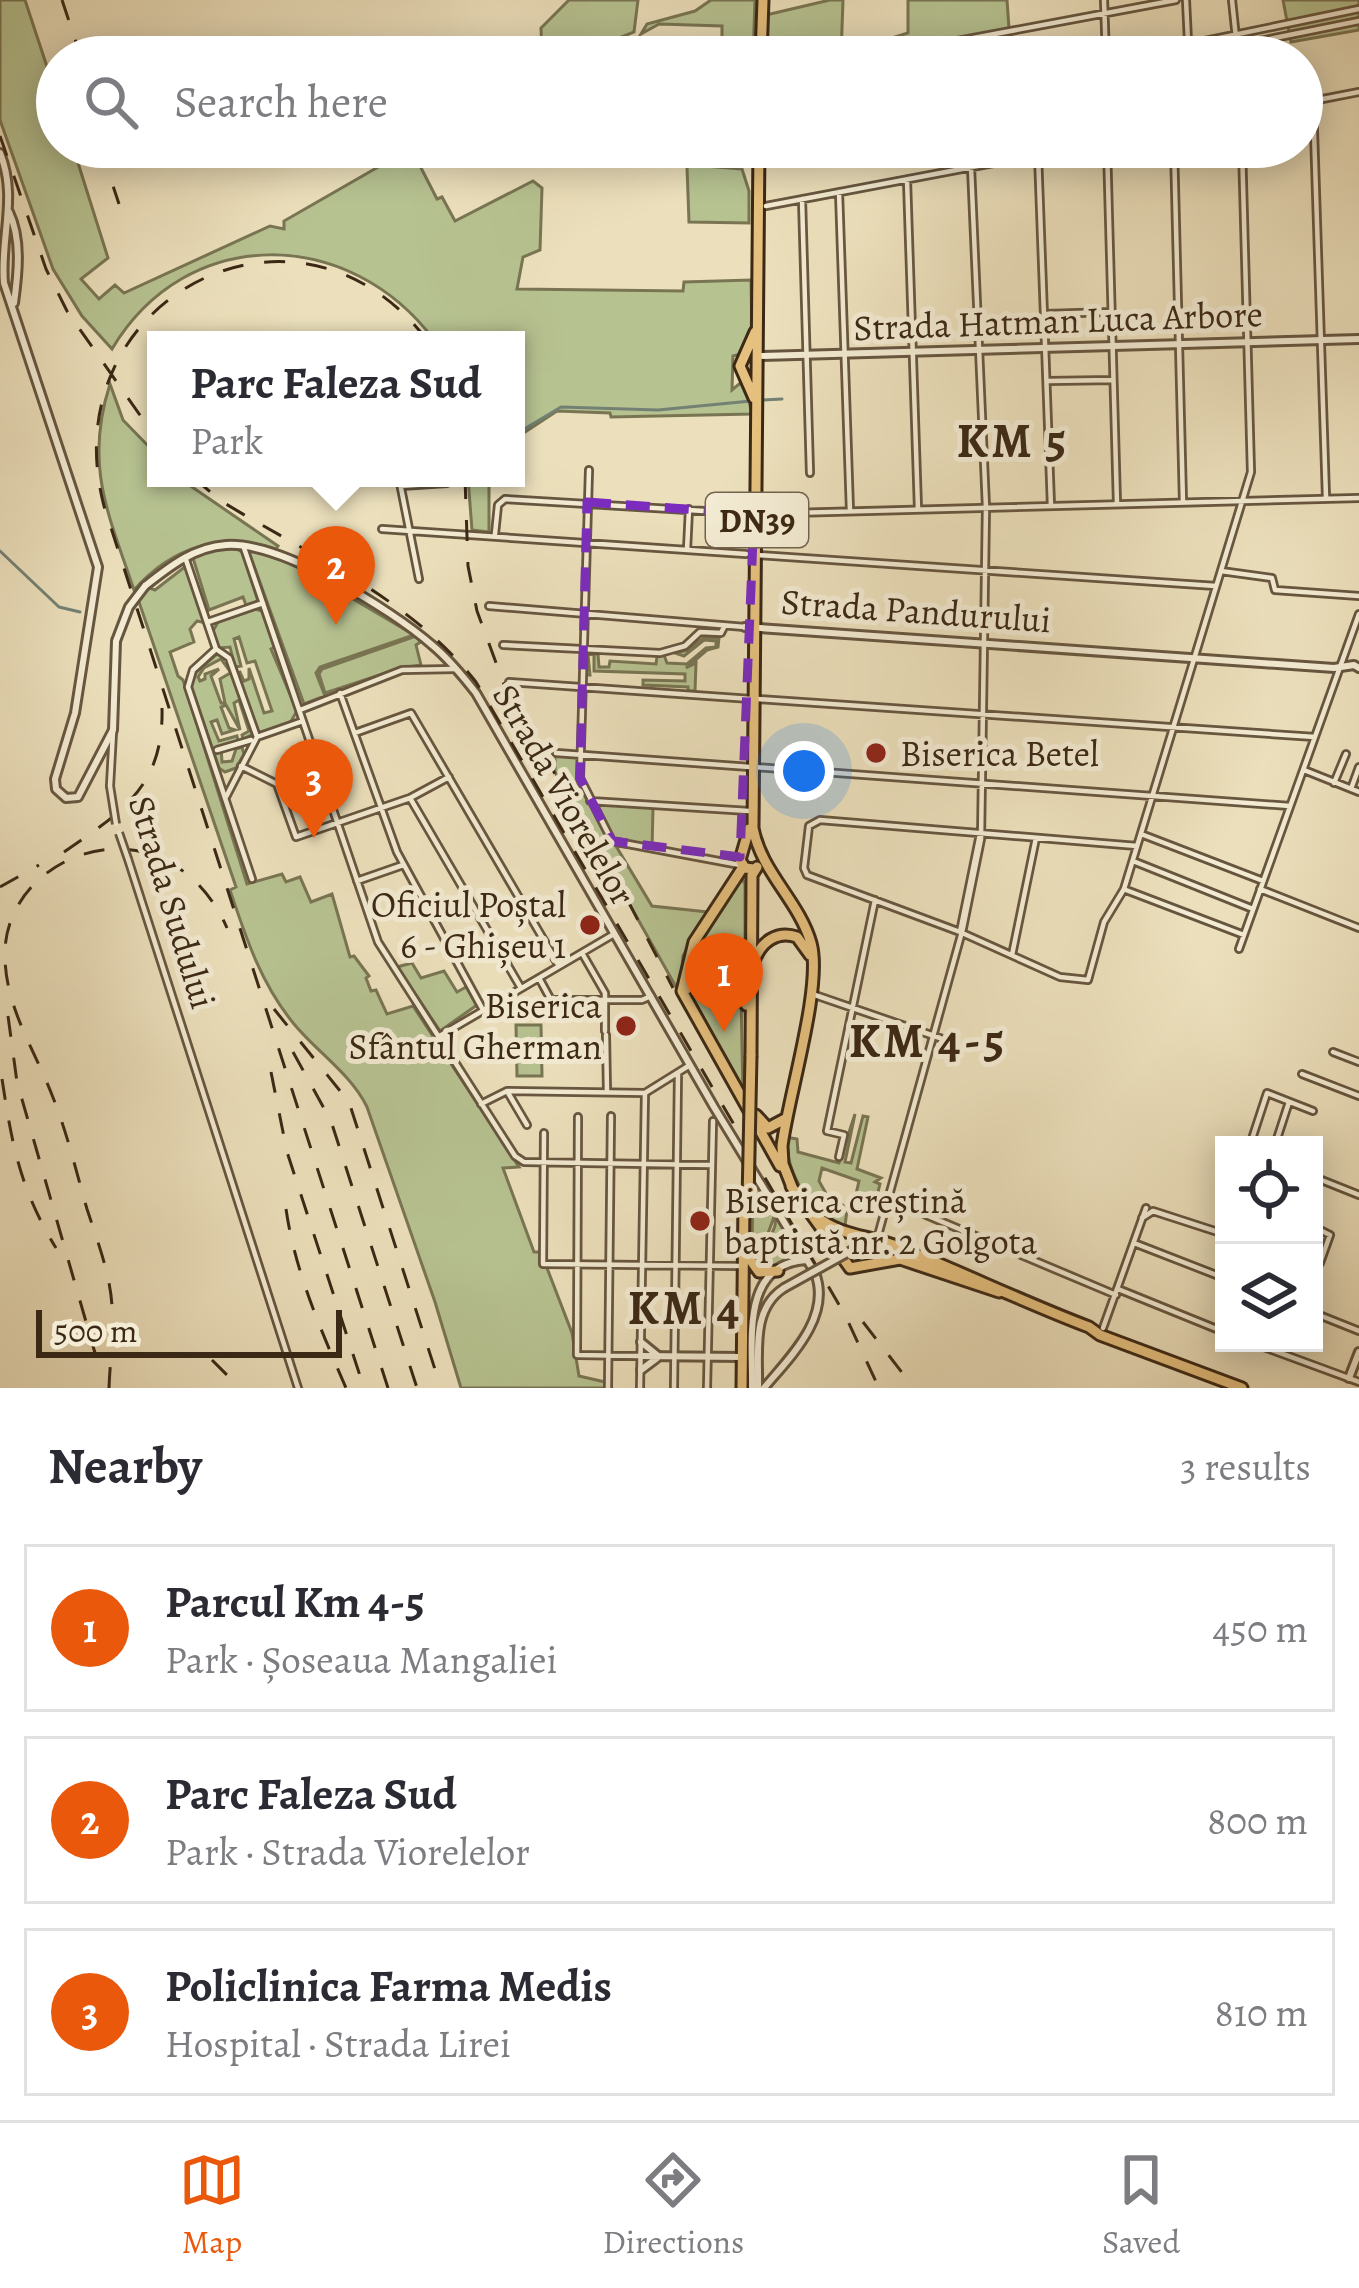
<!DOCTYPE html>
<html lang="en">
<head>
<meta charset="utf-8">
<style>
  :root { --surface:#fff; --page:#f7f7f7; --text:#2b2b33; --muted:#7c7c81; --line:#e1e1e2; --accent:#ea580c }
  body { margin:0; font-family:Alegreya,serif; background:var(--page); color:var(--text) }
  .controls { position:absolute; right:36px; bottom:36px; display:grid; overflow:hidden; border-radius:0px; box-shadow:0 6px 30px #0003 }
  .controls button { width:108px; height:108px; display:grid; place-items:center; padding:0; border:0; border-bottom:3px solid var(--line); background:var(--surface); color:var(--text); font:60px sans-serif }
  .scale { position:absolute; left:36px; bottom:30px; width:306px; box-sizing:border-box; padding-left:12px; border:6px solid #3b2815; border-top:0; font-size:33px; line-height:42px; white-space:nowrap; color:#3b2815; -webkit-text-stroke:9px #f3ebd3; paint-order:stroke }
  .you { position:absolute; left:804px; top:771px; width:42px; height:42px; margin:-30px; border:9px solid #fff; border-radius:50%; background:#1a73e8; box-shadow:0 0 0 18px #1a73e833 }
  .badge { display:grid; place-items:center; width:78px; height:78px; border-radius:50%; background:var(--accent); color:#fff; font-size:39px; font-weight:700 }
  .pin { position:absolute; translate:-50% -99px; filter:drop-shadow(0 3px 6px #0008) }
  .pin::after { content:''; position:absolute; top:63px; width:42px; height:36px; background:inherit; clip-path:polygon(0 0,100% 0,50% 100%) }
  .popup { position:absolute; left:147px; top:331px; width:378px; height:156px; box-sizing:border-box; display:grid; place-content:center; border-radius:0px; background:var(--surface); filter:drop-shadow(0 3px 9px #0005); font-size:39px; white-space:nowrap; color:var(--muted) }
  .popup b { font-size:45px; color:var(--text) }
  .popup::after { content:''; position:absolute; left:50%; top:100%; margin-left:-24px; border:24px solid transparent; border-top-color:var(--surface) }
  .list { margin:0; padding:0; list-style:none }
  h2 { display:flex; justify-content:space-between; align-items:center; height:156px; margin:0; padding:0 48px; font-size:51px }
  h2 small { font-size:39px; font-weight:400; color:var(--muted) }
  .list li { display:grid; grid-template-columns:78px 1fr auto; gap:36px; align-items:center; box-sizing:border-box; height:168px; margin:0 24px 24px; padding:0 24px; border:3px solid var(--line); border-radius:0px }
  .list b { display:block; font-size:45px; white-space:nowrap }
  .list p { margin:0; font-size:39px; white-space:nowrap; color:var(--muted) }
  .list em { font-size:39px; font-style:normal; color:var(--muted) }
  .icon { flex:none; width:66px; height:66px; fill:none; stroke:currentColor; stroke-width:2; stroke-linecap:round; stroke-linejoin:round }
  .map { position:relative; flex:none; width:1359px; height:1388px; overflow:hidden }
  .search { position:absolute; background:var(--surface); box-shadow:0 6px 30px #0003; left:36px; right:36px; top:36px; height:132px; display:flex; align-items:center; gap:30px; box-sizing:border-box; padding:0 42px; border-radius:66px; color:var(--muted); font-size:45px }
  .sheet { height:732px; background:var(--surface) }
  nav { display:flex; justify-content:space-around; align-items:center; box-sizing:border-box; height:168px; border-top:3px solid var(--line); background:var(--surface); font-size:33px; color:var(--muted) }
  nav a { display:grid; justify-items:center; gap:6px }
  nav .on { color:var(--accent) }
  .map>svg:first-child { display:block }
</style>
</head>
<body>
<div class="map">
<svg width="1359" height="1388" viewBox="0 0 1359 1388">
  <rect width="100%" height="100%" fill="#ece0bc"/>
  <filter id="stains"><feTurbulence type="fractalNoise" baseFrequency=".00167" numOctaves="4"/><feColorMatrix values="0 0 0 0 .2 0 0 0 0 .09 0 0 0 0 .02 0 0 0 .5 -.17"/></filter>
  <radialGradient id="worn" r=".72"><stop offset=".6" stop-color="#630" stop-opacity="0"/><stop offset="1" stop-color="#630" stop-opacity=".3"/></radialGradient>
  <!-- green -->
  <path fill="#b7c291" stroke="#797553" stroke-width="3" d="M0,0H25L57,97V147H73L108,258L81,279L99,299L115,285L124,293L270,226L284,229V221L413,147H421L425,155L417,160L437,199L442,197L455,221L533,181L542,188L540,250L523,257L517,289L683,291L684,282L751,280L752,335L741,354L733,356L732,390L739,384L745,385L752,414L611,417L610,413L557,411L516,438V340H434C350,227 187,223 112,349L82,316L53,269L0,120Z
    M569,0H638L634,32L573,57H542L541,28Z
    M711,0H755L753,57H711L710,41L722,40V26L659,24L641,34L647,24L695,11Z
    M830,0H843L841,57H766V15Z
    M908,0H1007L1011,57H888L892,38L908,33Z
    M1283,0H1359V30L1291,42Z
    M691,165L742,169L749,191V223L689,222L687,167Z
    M110,384L123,420L156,454V478H179L278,546L276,549C221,531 172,547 134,590C108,513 84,465 110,384Z
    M468,478H489V532L472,530Z
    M235,548L242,552L258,601L246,605L243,597L209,610L193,558L208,551Z
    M251,549L277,554L414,635L320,667L316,673L325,696L304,704L249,552Z
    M186,566L206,623L197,621L190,629L194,642L170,652L178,676L183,680L247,884L282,874L286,882L300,877L311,902L332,894L350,957L354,956L369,976L366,978L371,991L376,990L387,1014L413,1006L519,1167L503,1168L534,1252H540L542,1267L547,1268L572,1333L579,1376L605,1382V1388H461L435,1302L367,1107C351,1074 317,1052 294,1024C261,984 246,938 230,890L236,887L138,599L147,587L155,590Z
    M255,609L262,611L275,647L271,649L297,711L290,723L262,733L257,732L237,673L240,672L244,681L249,679V668L264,713L272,711L255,661L247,663L239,637L234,639L241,666L235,667L230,647L219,648L213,631L218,622Z
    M416,636L422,641L416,645L421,665L401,668L325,693L319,674L322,669Z
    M705,637L719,638L718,647L707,650L686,668L696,663L695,691H688V687L643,685V680L685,681V674L594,671V654L588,655L590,675H585L587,653L598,654L599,667H609L610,661L656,664L657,657L664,655L667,663L687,664L706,648L716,647V641L704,640L684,656L675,653L688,650Z
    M217,654L224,655L232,668L229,670L221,659L204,668L198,677L200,681L205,679V674L219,669L211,676L221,703H225L220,679L232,672L253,734L243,739L242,735L249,731L239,700L234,703L240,730L226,705L221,707L229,728L235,730L222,734L217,720L211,722L219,741L237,736L238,741L221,747L222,762L232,761L236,749L242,747L244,754L236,768L225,772L219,768L191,685L194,674Z
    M555,755L578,758L577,783L589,803L653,808L652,850L616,846L652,906L708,912L683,956L680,994L555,772Z
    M741,877L745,884V985L736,972L719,962L691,972L701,936Z
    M412,963L421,978L444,971L457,992L466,987L477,1005L440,1031L397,967Z
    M713,968L731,974L741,996L743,1095L689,996C690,980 698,973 713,968Z
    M516,1025H541L542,1076H517Z
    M855,1114L845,1162L851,1163L863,1116L868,1117L857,1169L881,1178L875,1182L880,1184L873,1212L853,1207L859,1181L822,1168L819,1181L828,1197L838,1200L847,1210L845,1226C809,1212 787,1175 786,1137L797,1139L798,1152L839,1163Z
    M753,1177L774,1217L756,1266L752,1256Z
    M776,1214L797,1250L791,1260L773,1271L758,1268L775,1226Z"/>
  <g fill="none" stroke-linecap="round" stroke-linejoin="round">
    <!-- stream -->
    <path stroke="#738174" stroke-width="3" d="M763,400L782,399
      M516,434L561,407L658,410L751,401
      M0,551L59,607L80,612"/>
    <!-- minor casing -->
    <g stroke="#67563f" stroke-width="10">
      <path id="minor" d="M1104,0L1106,57
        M1186,0L1188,42
        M1232,0L1238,57
        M920,48L1176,0
        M1127,57L1359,9
        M1180,57L1359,21
        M1313,101L1326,497
        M1302,103L1359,92
        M1107,147L1117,504
        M1174,147L1183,502
        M1038,154L1051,506
        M907,180L918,509
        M839,192L850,511
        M802,199L810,473
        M766,206L1078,147
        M1046,314L1111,312
        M1048,381L1113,380
        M589,470L580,778L612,841L740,865
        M399,478L419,579
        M401,486L447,483
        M757,514L1359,498
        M382,529L746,554
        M495,534L498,505L505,499L754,514
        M243,545L378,942L515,1156L524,1162L709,1165
        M687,550L689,509
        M757,555L1216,586
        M185,557L216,649L229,658L257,737
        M1221,571L1272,578L1275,590L1359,596
        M489,606L745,627
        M208,622L263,603
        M503,645L660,653L685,646L700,632L721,633L724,627
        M216,649L193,670L188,687L252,879
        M509,682L751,699
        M340,693L397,852L483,1010
        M758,699L1315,737
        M300,710L402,670L455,669
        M355,733L411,713L559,966
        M217,750L251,740
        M556,753L750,767
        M241,766L277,784L296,837L410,798L449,777
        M754,767L1290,806
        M1304,770L1359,792
        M1334,783L1346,754
        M110,786L113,732
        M1351,789L1359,767
        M226,797L257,737L300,722
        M410,798L521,988
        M590,801L749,811
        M1141,834L1263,881
        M1137,846L820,820L809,826L804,868L807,875L960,932L1060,977L1088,980L1104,922L1124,889L1251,472L1242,147
        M128,859L298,1388
        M1133,861L1253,909
        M357,881L403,865
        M1260,889L1359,928
        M1126,890L1244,935
        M960,932L980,834
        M1239,949L1359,614
        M582,953L605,993V1031
        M1012,955L1036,838
        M539,978L551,1000H642L651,996
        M815,995L940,1038
        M606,1035L607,1092
        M438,1037L614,934
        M1333,1052L1359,1062
        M1302,1074L1359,1096
        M507,1091L527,1125
        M481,1104L507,1091L645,1093L690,1065
        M578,1117L577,1355L639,1356
        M544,1133L543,1264L740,1266
        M1250,1145L1267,1093L1313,1111
        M1275,1145L1289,1102
        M839,1157L844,1135L827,1131L875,900
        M1314,1177L1359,1195
        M888,1199L1116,1295
        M1142,1218L1153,1211L1224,1234
        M1314,1227L1330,1235L1320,1263L1314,1264
        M877,1239L963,928L981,839L986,507L971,167
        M1134,1243L1224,1278
        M1118,1289L1224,1332
        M1314,1313L1359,1331
        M1103,1328L1146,1208
        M1253,1343L1359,1382
        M608,1388L611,1116
        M640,1388L645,1093
        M674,1388L678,1073
        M707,1388L713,1121"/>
    </g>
    <!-- tertiary casing -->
    <g stroke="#67563f" stroke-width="12">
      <path id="tertiary" d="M0,153C18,197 0,238 4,283L98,567L75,713L55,779L56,789L66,798L78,797L113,730L116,641
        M9,212C22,239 18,274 14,303
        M758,356L1359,339
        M145,586C169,567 194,547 226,545C280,541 391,609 432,645C449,659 462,675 476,693L714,1107L815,1273C832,1317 790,1357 764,1388
        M745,627L1334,668L1354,665L1359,668
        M883,1247L918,1260
        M641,1342L657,1355
        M641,1356L742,1357
        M641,1370L657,1358
        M1349,1378L1359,1352
        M752,1388C753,1342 740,1264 806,1260
        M758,1388C759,1352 751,1309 784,1288"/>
    </g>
    <!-- primary casing -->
    <g stroke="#3b2815" stroke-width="15">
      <path id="primary" d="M761,57L763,0
        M759,147L753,828C761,872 799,901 811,943C823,986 788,1097 782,1146L783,1164L792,1187
        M754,398L740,366L755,332
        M749,829L740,860L745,868L754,869
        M743,867L694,942L682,991L780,1166
        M754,961C761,942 777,930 797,937L810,955
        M687,989C689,973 703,964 718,965L738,979L746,1005
        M751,1056L752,875L757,867
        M756,1115L768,1128L785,1119
        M791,1186L850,1268L900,1259L999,1292
        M816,1216C840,1236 868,1235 896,1246C962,1272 1023,1302 1089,1327L1100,1335L1242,1388
        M747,1255L759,1272L778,1271
        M742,1388L744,1201"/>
    </g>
    <!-- minor -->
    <use href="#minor" stroke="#f3ebd3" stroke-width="4.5"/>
    <!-- tertiary -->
    <use href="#tertiary" stroke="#f3ebd3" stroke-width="6"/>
    <!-- primary -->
    <use href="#primary" stroke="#e6c07e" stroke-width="9"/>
    <!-- rail -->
    <path stroke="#3b2815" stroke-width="3" stroke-dasharray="21 21" stroke-linecap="butt" d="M62,0L81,57
      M0,136L46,269L67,311L156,438
      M100,147L119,204
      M194,478L221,501C311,556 410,598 476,682L845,1315L879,1388
      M465,478L468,566L477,611L505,687L626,897L673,988
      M64,852C122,812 164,786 162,708
      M0,887L39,865
      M274,1009L349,1102L441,1388
      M8,1016L17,1082L95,1353
      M293,1052L331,1121L417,1388
      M271,1072L287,1152L364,1388
      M2,1079C12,1145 20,1189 56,1248
      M286,1209C295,1272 321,1330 346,1388
      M863,1322L914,1388
      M212,1360L240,1388
      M109,1388C110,1361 114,1333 112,1306C110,1273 97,1240 87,1209C76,1171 67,1132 52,1095C35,1051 6,1008 5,958C2,884 82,832 151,854C186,866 213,895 227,928
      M388,1388L104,506C50,300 297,170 427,340"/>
    <!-- minor-bridge casing -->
    <g stroke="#67563f" stroke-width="10" stroke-linecap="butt">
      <path id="minor-bridge" d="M110,786L116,824
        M119,833L128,859"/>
    </g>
    <!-- tertiary-bridge casing -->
    <g stroke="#67563f" stroke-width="12" stroke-linecap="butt">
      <path id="tertiary-bridge" d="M116,641L129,607L145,586
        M784,1288L858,1247H883"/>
    </g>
    <!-- primary-bridge casing -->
    <g stroke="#3b2815" stroke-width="15" stroke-linecap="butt">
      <path id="primary-bridge" d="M748,1201L751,1056"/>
    </g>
    <!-- minor-bridge -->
    <use href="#minor-bridge" stroke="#f3ebd3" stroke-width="4.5"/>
    <!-- tertiary-bridge -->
    <use href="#tertiary-bridge" stroke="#f3ebd3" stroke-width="6"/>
    <!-- primary-bridge -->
    <use href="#primary-bridge" stroke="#e6c07e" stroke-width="9"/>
  </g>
  <!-- marked area -->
  <path fill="none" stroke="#7b2cbf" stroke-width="9" stroke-dasharray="24 15" stroke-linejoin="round" d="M587,502L754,514L740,857L612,841L580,778Z"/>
  <!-- markers -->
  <g fill="#8f2418" stroke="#f3ebd3" stroke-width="4.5">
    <circle cx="876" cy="753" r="12"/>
    <circle cx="590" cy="925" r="12"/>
    <circle cx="626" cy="1026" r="12"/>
    <circle cx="700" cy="1221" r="12"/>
  </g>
  <g text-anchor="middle" stroke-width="10" stroke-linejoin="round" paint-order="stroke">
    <!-- shield labels -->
    <rect fill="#f3ebd3" stroke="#72624e" stroke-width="3" x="706" y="493" width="102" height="54" rx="9"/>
    <g font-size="33" font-weight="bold" fill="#3b2815">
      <text x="757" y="532">DN39</text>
    </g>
    <!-- street labels -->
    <g font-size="36" fill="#3b2815" stroke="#f3ebd3">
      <text transform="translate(1058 320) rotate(-2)" y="13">Strada Hatman Luca Arbore</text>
      <text transform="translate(916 610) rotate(4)" y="13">Strada Pandurului</text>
      <text transform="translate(565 794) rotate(60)" y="13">Strada Viorelelor</text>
      <text transform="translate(173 902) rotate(73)" y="13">Strada Sudului</text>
    </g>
    <!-- poi labels -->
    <g font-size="36" fill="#3b2815" stroke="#f3ebd3" text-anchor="start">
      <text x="900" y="766">Biserica Betel</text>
      <text x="566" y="917" text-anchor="end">Oficiul Poștal<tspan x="566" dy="41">6 - Ghișeu 1</tspan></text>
      <text x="602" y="1018" text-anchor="end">Biserica<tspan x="602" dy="41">Sfântul Gherman</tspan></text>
      <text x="724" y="1213">Biserica creștină<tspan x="724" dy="41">baptistă nr. 2 Golgota</tspan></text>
    </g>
    <!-- district labels -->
    <g font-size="48" font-weight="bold" letter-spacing="3" fill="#3b2815" stroke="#f3ebd3">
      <text x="1013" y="457">KM 5</text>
      <text x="928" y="1057">KM 4-5</text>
      <text x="685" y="1324">KM 4</text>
    </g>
  </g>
  <rect width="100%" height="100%" filter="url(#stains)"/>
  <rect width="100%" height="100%" fill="url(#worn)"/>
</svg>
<div class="controls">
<button><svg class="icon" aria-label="locate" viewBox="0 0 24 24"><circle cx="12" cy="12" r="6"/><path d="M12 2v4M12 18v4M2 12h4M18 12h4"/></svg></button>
<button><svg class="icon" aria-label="layers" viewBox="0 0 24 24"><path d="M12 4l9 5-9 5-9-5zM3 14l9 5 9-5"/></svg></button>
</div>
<div class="scale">500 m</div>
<div class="you"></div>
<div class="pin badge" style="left:724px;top:1032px">1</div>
<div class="pin badge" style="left:336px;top:625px">2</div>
<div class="popup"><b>Parc Faleza Sud</b>Park</div>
<div class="pin badge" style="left:314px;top:838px">3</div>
<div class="search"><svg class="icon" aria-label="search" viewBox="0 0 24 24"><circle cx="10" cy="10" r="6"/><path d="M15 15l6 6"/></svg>Search here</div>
</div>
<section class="sheet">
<h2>Nearby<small>3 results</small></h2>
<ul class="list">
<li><span class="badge">1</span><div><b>Parcul Km 4-5</b><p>Park · Șoseaua Mangaliei</p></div><em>450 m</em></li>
<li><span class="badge">2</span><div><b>Parc Faleza Sud</b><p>Park · Strada Viorelelor</p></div><em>800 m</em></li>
<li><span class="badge">3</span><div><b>Policlinica Farma Medis</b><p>Hospital · Strada Lirei</p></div><em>810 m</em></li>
</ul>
</section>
<nav>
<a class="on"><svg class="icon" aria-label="map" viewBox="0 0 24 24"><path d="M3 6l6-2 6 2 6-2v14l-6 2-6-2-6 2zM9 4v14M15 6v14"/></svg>Map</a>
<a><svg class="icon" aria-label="directions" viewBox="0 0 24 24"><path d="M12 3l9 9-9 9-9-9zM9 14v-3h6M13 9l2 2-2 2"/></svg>Directions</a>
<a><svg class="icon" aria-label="saved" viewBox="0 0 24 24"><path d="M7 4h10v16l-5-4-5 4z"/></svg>Saved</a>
</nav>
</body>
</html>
